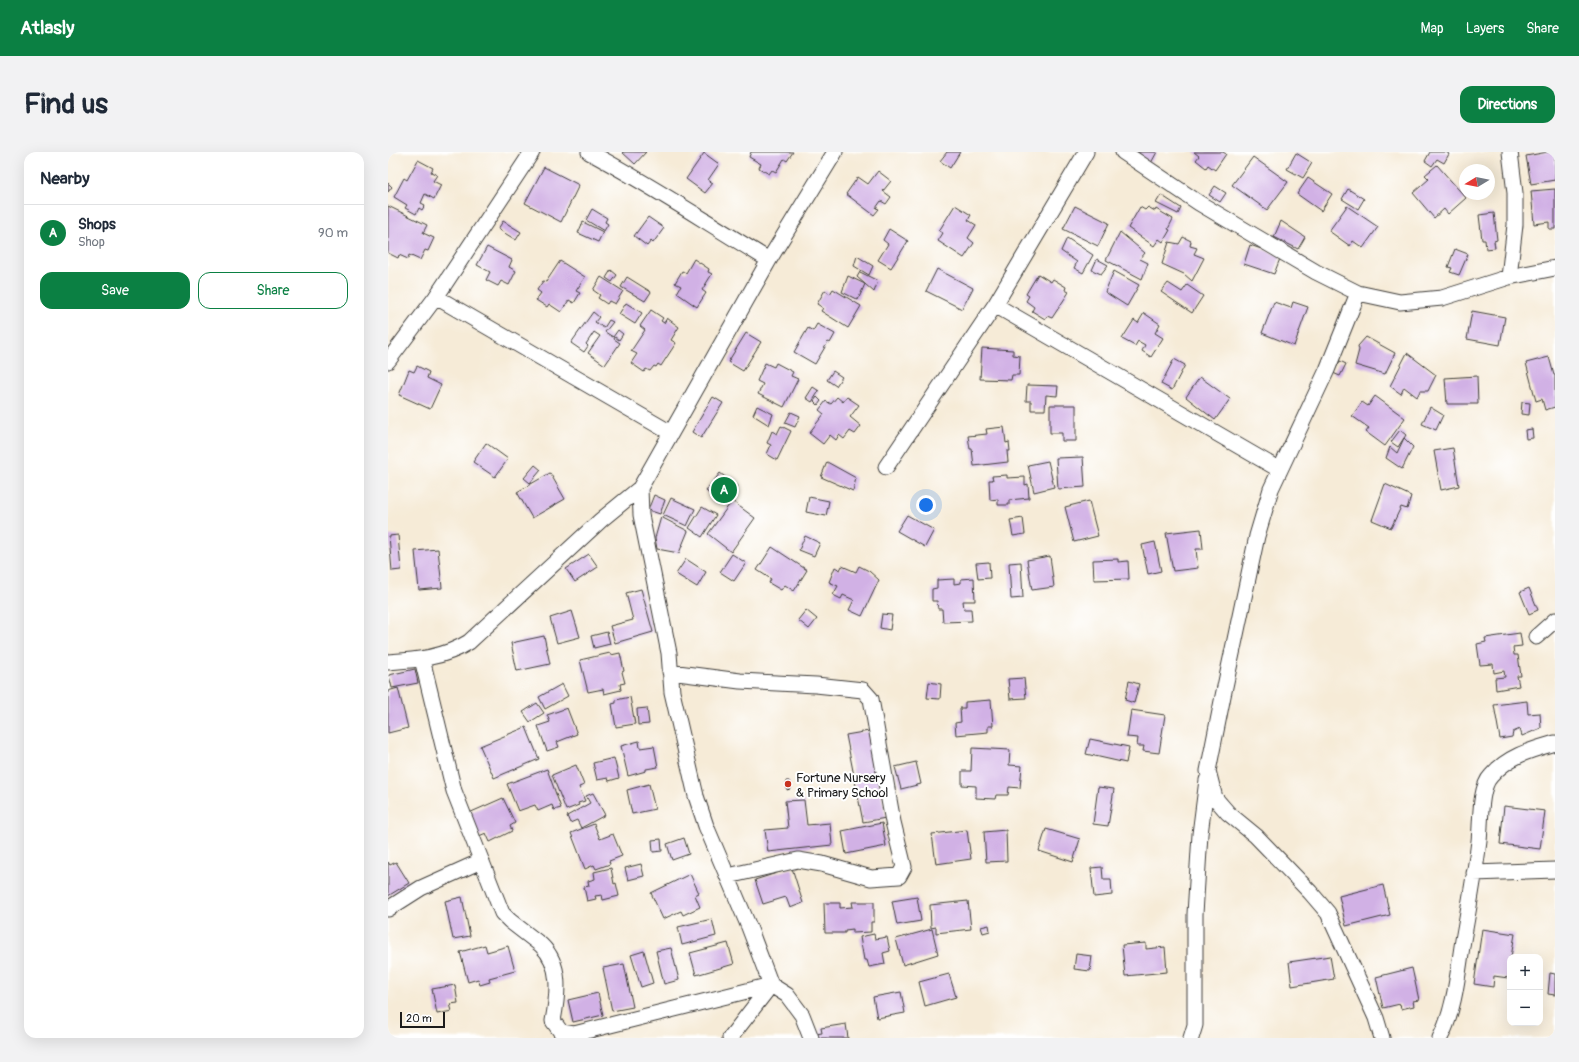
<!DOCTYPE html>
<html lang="en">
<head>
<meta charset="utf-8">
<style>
  :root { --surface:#fff; --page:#f2f2f3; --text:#1f2937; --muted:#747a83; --line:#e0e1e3; --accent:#0b8043 }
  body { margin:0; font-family:Pangolin,sans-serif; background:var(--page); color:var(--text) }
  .controls { position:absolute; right:12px; bottom:12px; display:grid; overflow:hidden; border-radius:8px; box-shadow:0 4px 16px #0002 }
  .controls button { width:36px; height:36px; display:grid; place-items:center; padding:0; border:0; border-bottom:1px solid var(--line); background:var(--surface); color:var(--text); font:20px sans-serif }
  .compass { position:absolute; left:1071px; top:12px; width:36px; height:36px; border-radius:50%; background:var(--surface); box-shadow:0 4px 16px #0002; rotate:260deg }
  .scale { position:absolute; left:12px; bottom:10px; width:45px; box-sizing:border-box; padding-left:4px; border:2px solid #1c1c1c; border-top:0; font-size:11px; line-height:14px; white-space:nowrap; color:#1c1c1c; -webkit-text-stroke:3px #fff; paint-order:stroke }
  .you { position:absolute; left:538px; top:353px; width:14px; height:14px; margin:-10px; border:3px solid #fff; border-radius:50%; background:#1a73e8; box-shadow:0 0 0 6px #1a73e833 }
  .badge { display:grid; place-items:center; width:26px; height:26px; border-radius:50%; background:var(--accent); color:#fff; font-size:13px; font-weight:700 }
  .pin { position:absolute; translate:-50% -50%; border:2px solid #fff; box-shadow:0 1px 4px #0006 }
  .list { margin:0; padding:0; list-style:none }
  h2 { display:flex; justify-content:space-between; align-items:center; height:52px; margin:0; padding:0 16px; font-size:17px }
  h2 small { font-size:13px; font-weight:400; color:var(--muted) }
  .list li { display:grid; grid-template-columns:26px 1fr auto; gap:12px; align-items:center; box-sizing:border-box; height:56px; padding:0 16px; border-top:1px solid var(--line) }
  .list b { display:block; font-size:15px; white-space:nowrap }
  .list p { margin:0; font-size:13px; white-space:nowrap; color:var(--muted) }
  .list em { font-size:13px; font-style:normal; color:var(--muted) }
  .actions { display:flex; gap:8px; padding:12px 16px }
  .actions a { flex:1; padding:9px 0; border:1px solid var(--accent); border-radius:12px; text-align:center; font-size:14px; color:var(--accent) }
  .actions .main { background:var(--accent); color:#fff }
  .map { position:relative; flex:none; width:1167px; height:886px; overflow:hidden; border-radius:12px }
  header { display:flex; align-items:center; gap:24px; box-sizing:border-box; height:56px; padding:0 20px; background:var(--accent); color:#fff }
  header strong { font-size:19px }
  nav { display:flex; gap:22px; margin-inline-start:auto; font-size:14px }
  .intro { display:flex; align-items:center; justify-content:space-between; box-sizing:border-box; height:96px; padding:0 24px }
  h1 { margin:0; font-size:28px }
  .button { padding:10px 18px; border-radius:12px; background:var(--accent); color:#fff; font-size:14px; font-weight:700 }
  main { display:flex; gap:24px; padding:0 24px }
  aside { flex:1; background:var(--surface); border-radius:12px; box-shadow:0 4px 16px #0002 }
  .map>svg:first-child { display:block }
</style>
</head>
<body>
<header>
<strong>Atlasly</strong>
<nav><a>Map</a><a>Layers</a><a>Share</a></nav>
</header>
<div class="intro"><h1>Find us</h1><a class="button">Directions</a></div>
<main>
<aside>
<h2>Nearby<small></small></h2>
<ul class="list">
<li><span class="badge">A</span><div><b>Shops</b><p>Shop</p></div><em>90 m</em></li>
</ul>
<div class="actions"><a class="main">Save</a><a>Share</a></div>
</aside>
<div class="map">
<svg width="1167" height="886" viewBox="0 0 1167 886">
  <rect width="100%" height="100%" fill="#fff"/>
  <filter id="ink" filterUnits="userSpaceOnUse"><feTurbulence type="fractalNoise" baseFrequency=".025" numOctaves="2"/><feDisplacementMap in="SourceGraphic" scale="8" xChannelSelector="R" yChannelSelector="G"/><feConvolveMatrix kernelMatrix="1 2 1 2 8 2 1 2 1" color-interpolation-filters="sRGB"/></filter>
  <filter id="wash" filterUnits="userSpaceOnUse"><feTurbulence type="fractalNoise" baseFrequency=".012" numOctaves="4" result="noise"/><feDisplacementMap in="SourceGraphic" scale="16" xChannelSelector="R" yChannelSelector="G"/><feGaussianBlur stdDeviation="0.9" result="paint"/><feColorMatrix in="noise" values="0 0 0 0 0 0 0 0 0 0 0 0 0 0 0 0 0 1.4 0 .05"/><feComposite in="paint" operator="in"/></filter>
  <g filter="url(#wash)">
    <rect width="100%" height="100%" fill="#f6ebd7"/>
    <g id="blocks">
      <!-- building -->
      <path fill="#d1b1e5" d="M234,0H258L247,12Z
        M363,0H405L399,9L396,7L388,20L384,18L381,22L371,16L373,12L361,5Z
        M559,0H572L562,16L552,9Z
        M746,0H769L763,11Z
        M806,0H835L838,2L827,18L820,13L818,16L808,8L811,4Z
        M1042,0H1058L1061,2L1056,11L1049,7L1044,14L1037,9Z
        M1160,0H1167V28L1143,32L1138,4Z
        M316,1L331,12L320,28L325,31L317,41L298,27Z
        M908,1L924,11L915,26L899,17Z
        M865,5L900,30L879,58L844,33Z
        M30,8L45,16L43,20L49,23L45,29L53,33L46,47L37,42L33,51L37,53L34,58L31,56L28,62L17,56L19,53L6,45L16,26L19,28Z
        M1049,13L1078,46L1060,62L1056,57L1046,66L1025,41L1041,27L1037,23Z
        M156,15L191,33L173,70L137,51Z
        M490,19L503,29L495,39L503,45L498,52L493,49L488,56L491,57L486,63L458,42L470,25L480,32Z
        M920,26L944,42L933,59L909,42Z
        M0,31L4,35L0,40Z
        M827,34L838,41L832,50L821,43Z
        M960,37L976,47L970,57L954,47Z
        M1167,37V77H1161V70L1146,72L1143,39Z
        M773,43L793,56L790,62L768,51Z
        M567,53L583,63L580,68L588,73L580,86L586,91L576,106L550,89L555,81L551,79Z
        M0,54L39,73L35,81L46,86L40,99L37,98L32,108L21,103L20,107L11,103L10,106L0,101Z
        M687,54L721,71L710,94L675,77Z
        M959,54L990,75L975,96L965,89L962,94L941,79Z
        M752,55L757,58L760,55L767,59L768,57L785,67L780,77L782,78L775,90L771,87L766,94L740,76Z
        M204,57L219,66L217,70L220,72L216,79L198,68Z
        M1106,61L1109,88L1106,89L1107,96L1098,97L1097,88H1094L1091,63Z
        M260,65L276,76L265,91L263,89L259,94L246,84Z
        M115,69L133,80L128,88L110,77Z
        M893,69L917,85L910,97L886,85Z
        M195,70L215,80L210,90L190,81Z
        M501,77L520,89L503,116L490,108L500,92L495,88Z
        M732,80L757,101L752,107L760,111L754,127L718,108Z
        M795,85L803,89L802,94L809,96L806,102L816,106L804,129L796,122L774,112L781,90L791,92Z
        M679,86L705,103L695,121L686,116L689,110L673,99Z
        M862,93L893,104L886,122L856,112Z
        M99,95L124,108L121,115L128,119L121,133L113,129L110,134L98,128L102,120L89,113Z
        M1067,97L1080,102L1071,123L1062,120L1064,116L1060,115Z
        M469,104L485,114L481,123L466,114Z
        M306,107L321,117L320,120L324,122L314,138L318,141L309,155L289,141L293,134L287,131L294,119L298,121Z
        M709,107L720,113L713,122L704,118Z
        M172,109L197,125L188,139L192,141L186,151L181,148L173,160L161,152L159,155L148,148L153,141L149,138L155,129L158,130Z
        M549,117L585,136L574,157L538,139Z
        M223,118L229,123L224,130L218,126Z
        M726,119L751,133L739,154L717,140Z
        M472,120L490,129L486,140L469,125Z
        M650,122L663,130L665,127L678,135L677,138L681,140L664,166L659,164L657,167L644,159L646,155L638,149L641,144L638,142Z
        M460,124L477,132L470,148L454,140Z
        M213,125L235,139L227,152L221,149L219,152L210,146L212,143L205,138Z
        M239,125L263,140L257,149L233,135Z
        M780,131L794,140L799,133L815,144L804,161L773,140Z
        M445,137L473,154L460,176L433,159L435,156L429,152L437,138L442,142Z
        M886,150L903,156L905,150L920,155L906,194L874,181Z
        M238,151L254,161L247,172L231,162Z
        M263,158L275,166L273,169L276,171L279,166L291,175L283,188L288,191L273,214L270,212L268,215L266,214L262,219L258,217L256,220L243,211L249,202L243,199L257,178L252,174Z
        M1084,159L1117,165L1112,193L1079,187Z
        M205,160L211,165L207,170L216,176L221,168L225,170L217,180L225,185L230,178L235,182L231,188L227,185L226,187L232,191L217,213L200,201L212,184L206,180L198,192L200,194L196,200L183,191Z
        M756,161L772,172L767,181L775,186L763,205L754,199L757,193L750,189L747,194L734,187L746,168L750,171Z
        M429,172L447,182L442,191L440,190L427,212L406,200L420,176L425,179Z
        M358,181L373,190L355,219L340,210Z
        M978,185L1007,201L997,222L967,213L971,198L970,194Z
        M594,196L625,198V203L632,204L631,223H624L623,228L592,227Z
        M1019,201L1048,223L1040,239H1032L1029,245L1016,235L1013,242L1002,234Z
        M1161,205L1166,223H1167V255L1157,258L1154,247L1148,249L1138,211Z
        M786,207L797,213L784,238L773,232Z
        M952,209L958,212L952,224L945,221Z
        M377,211L386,215L388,211L405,220L403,224L410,227L396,255L370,242L375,232L369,229Z
        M29,214L41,220L39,226L53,233L42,257L11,243L21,218L26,220Z
        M445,219L454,225L448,234L439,228Z
        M1089,224L1090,252H1059L1057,226Z
        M812,225L842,247L827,268L798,245Z
        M639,233L670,234L669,244L658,243L657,258H643V249H638Z
        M425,235L431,239L424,250L418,246Z
        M987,244L1017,266L997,294L978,280L981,276L964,264L974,250L980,254Z
        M325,245L335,251L313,286L304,280Z
        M429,245L433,249L430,253L426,249Z
        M449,245L455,250L459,245L471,253L462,265L473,274L467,282L462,279L456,287L451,283L448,288L442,283L435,292L421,281L436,262L431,258L438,249L443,252Z
        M1134,250L1142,251L1141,263L1133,262Z
        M662,253H688V289H674V281H662Z
        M369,254L385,262L381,273L365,263Z
        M1042,255L1055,263L1048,278L1034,272Z
        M403,260L412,264L407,275L397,271Z
        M393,274L403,279L389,308L379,302L383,293L379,291L384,279L389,282Z
        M616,275L618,291L621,290L622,299H619L620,310L586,314L584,297H582L580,284L599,282L598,277Z
        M1144,277L1145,286L1138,287L1137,278Z
        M1012,278L1018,283L1016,286L1025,295L1014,317L998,306L1002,295L1009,301L1016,286L1010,295L1003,290Z
        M98,291L120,307L107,325L85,310Z
        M1065,296L1071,334L1053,338L1046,299Z
        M695,305L697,335L670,337L668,306Z
        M660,309L666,335L646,340L640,313Z
        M439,310L468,326L465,339L433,325Z
        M147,313L153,318L142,331L136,326Z
        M162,321L177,347L144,366L129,340Z
        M332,321L349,334L335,352L318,339Z
        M619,323V326L637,325V333L640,332L641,346L621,348V353H610V347L602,348L601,328H605L604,324Z
        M997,332L1023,344L1019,357L1013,355L1003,376L984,368Z
        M266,343L277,348L272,362L260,358Z
        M421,345L441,349L438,364L418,360Z
        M283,346L307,357L299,374L275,363Z
        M344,349L367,366L343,400L320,382Z
        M701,349L710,384L686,390L677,355Z
        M314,355L328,363L314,385L301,376Z
        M519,363L546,378L537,395L509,379Z
        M273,365L300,379L291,401L269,397L267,386Z
        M635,366L637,382L625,384L622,368Z
        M813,377L815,397H808L810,416L785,419L778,381Z
        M10,383L13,418L4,419L1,384Z
        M417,384L432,391L426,404L411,398Z
        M767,390L773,419L760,422L754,393Z
        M384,395L419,418L406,439L397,433L393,438L381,431L383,427L369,418Z
        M50,397L54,436L31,438L27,399Z
        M201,402L210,415L187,430L178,417Z
        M344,402L358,411L346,429L332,420Z
        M662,404L666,435L644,438L639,408Z
        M298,407L318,420L309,435L288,422Z
        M730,407V410L740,409L741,427L706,428L705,408Z
        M601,410L602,426L590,427L588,411Z
        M633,410L635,446L623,447L621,411Z
        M454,414L468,420L471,414L481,419L491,428L474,464L461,458L466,448L455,443L453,447L445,443L450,434L441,430L447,415L452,418Z
        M586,426L587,449H575L576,457H583L584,469L555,470L554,457H550L549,449H544V437L549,436V428L566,427V432L573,431V427Z
        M1141,436L1150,458L1141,462L1132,440Z
        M253,437L265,480L227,491L222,474L245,468L238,441Z
        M418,458L429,467L421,477L410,468Z
        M184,459L192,485L169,491L162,466Z
        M494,462L504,463L502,478L492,476Z
        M219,480L222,492L206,496L203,484Z
        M1132,481L1134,494L1125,495L1126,503H1130L1133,524H1129L1131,534L1108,538L1107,526L1117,525L1116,519L1106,521L1105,512L1092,513L1089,492L1098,490L1097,486Z
        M156,484L162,512L129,519L123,491Z
        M222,501L223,503L232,501L236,519L234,520L237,531L232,532L233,538L216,542L215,537L200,540L192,508Z
        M27,517L30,531L4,536L1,523Z
        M636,526L638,546L622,547L620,527Z
        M741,529L751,532L746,551L737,548Z
        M541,530L553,532L552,547L539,546Z
        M174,532L180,544L157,557L151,545Z
        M10,536L20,576L0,581V539Z
        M242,545L247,572L228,575L224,552L228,551V548Z
        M603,548L605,574H600V580L568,583L567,571L573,570L572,556H577V550Z
        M1139,549L1140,562L1152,561L1153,576L1134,584L1132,577L1125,580L1124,585L1112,587L1106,553Z
        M149,551L156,561L142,570L135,560Z
        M179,556L189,582L169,590L171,595L159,599L150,574L162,570L159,563Z
        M259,556L261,572L250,573L249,557Z
        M743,558L777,563L771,601L755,599L756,594H749L750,586L739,585Z
        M138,575L151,607L106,626L92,594Z
        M481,579L498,666L475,670L458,583Z
        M702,587L741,595L738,611L698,602Z
        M251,589L252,596L266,594L270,615L258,617V619L240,624L233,594Z
        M584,596L622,598L621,613L634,614L632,636L621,635L620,643H608L607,647L588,646V634L574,633V619H583Z
        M226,606L231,626L221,629L220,626L209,628L205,611Z
        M528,610L533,632L513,637L507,615Z
        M188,613L196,633L191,635L197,649L190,651L191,653L178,658L164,623Z
        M159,617L173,656L166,658L164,653L150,659L147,653L130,659L119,632Z
        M398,629H401L402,637L399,638Z
        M261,632L267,657L244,662L239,638Z
        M710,635L726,637L720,674L705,672Z
        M205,641L217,663L193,676L189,668L182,671L179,664L202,651L198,644Z
        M115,646L127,671L122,674L124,679L102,690L98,681L91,684L81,661Z
        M416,648L419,673L442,671L444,693L380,700L377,678L400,676L397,649Z
        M1116,654L1157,659L1152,697L1112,692Z
        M494,671L498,694L458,702L454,679Z
        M206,672L212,687L225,682L234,704L221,709L222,712L208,717L206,713L197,717L183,681Z
        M658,677L692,687L685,710L651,699Z
        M579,678L583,707L548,712L544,682Z
        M618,678L619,709L598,710L596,680Z
        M296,686L301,702L284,708L279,692Z
        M273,687L274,699L265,700L264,688Z
        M0,710L2,713L8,710L21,731L0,744Z
        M253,712L256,724L240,728L237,716Z
        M714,715L715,727H723L724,743L706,745L703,716Z
        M223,716L226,732L228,731L231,744L215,748L214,743L207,744L208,747L199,749L196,735L201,734L200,729L207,727L206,720Z
        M404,716L415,751L402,756L398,745L375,752L367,728Z
        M302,722L311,741L307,743L312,755L295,763L293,759L275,767L263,741Z
        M995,733L1002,763L958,774L951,744Z
        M74,745L82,784L65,787L57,749Z
        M529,745L533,769L509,773L504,749Z
        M580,749L583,777L548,781V775L543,776L542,753Z
        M464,750H486V770H483V780L465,781V777L457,778V781H437L436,751H452V756L465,755Z
        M324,767L328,784L294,793L290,775Z
        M601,773L602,779L595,781L593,775Z
        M544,777L550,802L515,813L508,787Z
        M1094,777L1127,782L1123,805H1122L1120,826L1106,824L1105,835L1086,832Z
        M486,782L487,787L499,785L502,799L495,801L497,812L481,815L479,808H476L472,785Z
        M340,791L346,812L308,823L302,801Z
        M758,791V797L777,795L779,820L737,824L734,793Z
        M97,793L99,800L120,794L127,819L101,826L102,830L92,833L90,827L80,830L72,800Z
        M283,796L291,828L276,832L268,799Z
        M256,799L265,831L253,835L243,803Z
        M688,802L704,804L702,819L686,817Z
        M942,804L946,827L904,834L901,810Z
        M236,812L245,855L224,859L215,816Z
        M1024,816L1031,848L1025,849L1026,854L1013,857L1012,852L995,856L988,825Z
        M1162,821L1167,822V843L1160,842Z
        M561,822L568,845L537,854L531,830Z
        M67,833L70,851L62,852L64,859L49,862L44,837Z
        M513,840L517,861L489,866L485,845Z
        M210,841L215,863L185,870L180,848Z
        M458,872L460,886H429L428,882L434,881L433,876Z"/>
    </g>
  </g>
  <g filter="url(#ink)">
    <use href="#blocks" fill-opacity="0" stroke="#3d3b38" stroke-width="1"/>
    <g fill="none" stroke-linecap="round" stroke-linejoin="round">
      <!-- minor casing -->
      <g stroke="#3d3b38" stroke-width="17">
        <path id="minor" d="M201,0C263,33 321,72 381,108
          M735,0L811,51L928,120L970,141L1012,150L1054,146L1121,125L1167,116
          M1121,125L1127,73V41L1122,0
          M970,141L939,218L883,337L869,384L835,544L820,619L827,646L840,661L868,684L922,740L940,761L988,866L994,886
          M48,145L283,281
          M607,153L892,318
          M0,209L48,145L144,0
          M498,315L607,153L698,0
          M252,336L253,363L281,501L284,540L308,644L318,674L361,775L383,833L342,886
          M1148,485L1167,468
          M34,507L66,639L114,761L122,769L153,793C174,813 170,842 165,869L173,880L186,882L383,833L399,843L414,863L423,886
          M0,510C28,508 56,506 81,490L213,368L252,336L381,108L447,0
          M282,520L352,529L428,533L475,538L483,547L505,670L516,715L511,724L483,726L434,712L410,708L340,724
          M1086,721L1167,718
          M0,757L33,736L93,709
          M803,886L807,873V762L812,682L819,628
          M1052,886C1067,858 1070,819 1075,788C1081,755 1087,722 1091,689C1093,672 1091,636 1103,624C1120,604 1143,598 1167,591"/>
      </g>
      <!-- minor -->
      <use href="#minor" stroke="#fff" stroke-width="15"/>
    </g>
  </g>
  <!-- markers -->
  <circle fill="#c8321e" stroke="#fff" stroke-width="1.5" cx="400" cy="632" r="4"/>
  <g text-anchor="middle" stroke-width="4" stroke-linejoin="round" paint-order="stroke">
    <!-- poi labels -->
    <g font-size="13" fill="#1c1c1c" stroke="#fff" text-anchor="start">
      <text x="408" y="630">Fortune Nursery<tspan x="408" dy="15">&amp; Primary School</tspan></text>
    </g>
  </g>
</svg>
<div class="controls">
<button>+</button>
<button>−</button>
</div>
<svg class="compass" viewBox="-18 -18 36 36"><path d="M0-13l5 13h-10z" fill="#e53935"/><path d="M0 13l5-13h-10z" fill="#747a83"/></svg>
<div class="scale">20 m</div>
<div class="you"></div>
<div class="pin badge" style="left:336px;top:338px">A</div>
</div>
</main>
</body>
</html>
